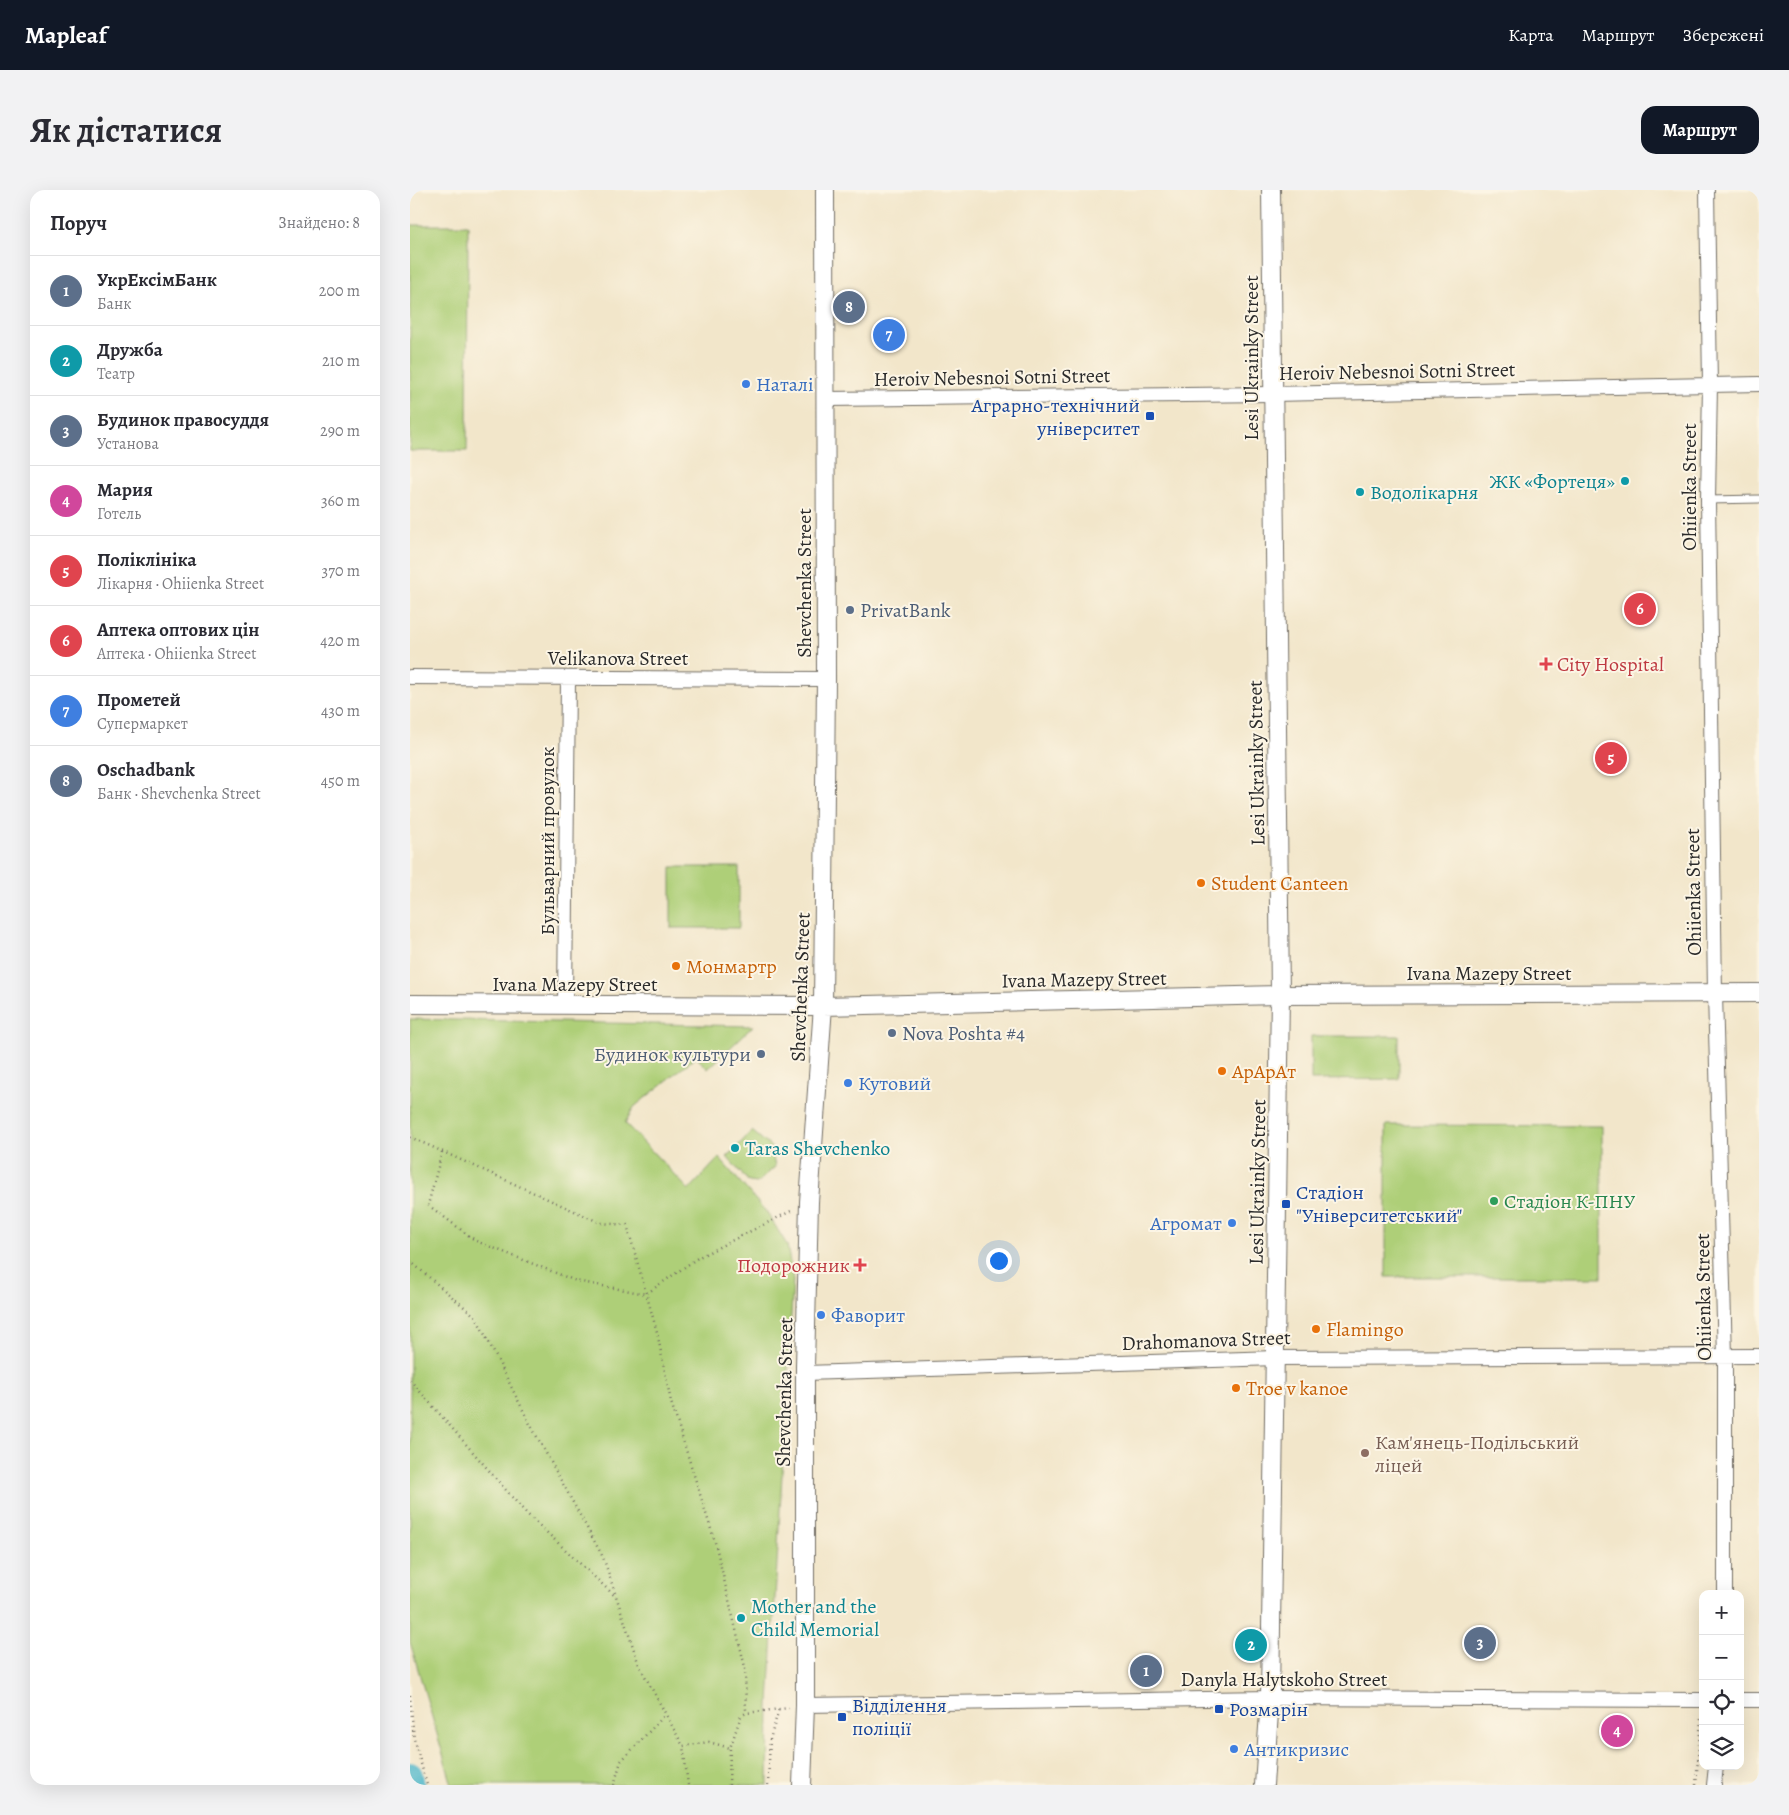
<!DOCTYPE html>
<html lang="uk">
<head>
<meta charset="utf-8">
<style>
  :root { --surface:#fff; --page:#f2f2f3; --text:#2b2b33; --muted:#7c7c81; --line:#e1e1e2; --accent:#111827 }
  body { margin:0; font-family:Alegreya,serif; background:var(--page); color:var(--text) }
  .controls { position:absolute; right:15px; bottom:15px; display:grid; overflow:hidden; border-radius:10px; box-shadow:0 5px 20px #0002 }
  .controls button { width:45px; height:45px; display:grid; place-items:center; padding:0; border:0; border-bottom:1px solid var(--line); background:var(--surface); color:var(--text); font:25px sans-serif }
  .you { position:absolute; left:588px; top:1070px; width:18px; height:18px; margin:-12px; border:4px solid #fff; border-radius:50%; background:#1a73e8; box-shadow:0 0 0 8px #1a73e833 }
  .badge { display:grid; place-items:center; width:32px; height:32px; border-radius:50%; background:var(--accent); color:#fff; font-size:16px; font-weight:700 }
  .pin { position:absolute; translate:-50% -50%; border:2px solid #fff; box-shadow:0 1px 5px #0006 }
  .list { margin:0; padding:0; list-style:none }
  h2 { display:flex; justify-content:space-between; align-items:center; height:65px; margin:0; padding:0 20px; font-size:21px }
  h2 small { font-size:16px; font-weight:400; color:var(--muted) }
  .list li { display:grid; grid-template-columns:32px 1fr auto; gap:15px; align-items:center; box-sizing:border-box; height:70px; padding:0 20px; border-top:1px solid var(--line) }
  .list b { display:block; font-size:19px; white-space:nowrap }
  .list p { margin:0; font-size:16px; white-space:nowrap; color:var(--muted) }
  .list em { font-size:16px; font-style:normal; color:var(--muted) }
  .icon { flex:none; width:28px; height:28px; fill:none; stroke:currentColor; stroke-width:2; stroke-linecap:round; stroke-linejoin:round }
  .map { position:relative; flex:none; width:1349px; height:1595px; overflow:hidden; border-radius:15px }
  header { display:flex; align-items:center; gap:30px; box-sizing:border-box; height:70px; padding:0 25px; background:var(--accent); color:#fff }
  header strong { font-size:24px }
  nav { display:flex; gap:28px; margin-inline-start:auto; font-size:18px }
  .intro { display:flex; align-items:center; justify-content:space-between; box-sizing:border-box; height:120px; padding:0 30px }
  h1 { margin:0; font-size:35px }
  .button { padding:12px 22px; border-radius:15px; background:var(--accent); color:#fff; font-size:18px; font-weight:700 }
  main { display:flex; gap:30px; padding:0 30px }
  aside { flex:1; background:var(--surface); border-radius:15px; box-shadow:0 5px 20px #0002 }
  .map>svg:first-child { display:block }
</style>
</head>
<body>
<header>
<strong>Mapleaf</strong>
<nav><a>Карта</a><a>Маршрут</a><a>Збережені</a></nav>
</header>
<div class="intro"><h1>Як дістатися</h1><a class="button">Маршрут</a></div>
<main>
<aside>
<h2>Поруч<small>Знайдено: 8</small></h2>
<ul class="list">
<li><span class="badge" style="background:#5c6f8a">1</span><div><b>УкрЕксімБанк</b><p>Банк</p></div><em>200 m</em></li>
<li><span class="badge" style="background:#0f9aa8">2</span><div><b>Дружба</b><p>Театр</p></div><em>210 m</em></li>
<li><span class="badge" style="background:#5c6f8a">3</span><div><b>Будинок правосуддя</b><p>Установа</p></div><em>290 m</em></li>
<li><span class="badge" style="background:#d1479c">4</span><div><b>Мария</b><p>Готель</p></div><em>360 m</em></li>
<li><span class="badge" style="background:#e0444e">5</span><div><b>Поліклініка</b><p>Лікарня · Ohiienka Street</p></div><em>370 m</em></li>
<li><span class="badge" style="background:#e0444e">6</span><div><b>Аптека оптових цін</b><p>Аптека · Ohiienka Street</p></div><em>420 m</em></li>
<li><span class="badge" style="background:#3f7fe0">7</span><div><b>Прометей</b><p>Супермаркет</p></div><em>430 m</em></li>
<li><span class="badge" style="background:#5c6f8a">8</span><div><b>Oschadbank</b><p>Банк · Shevchenka Street</p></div><em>450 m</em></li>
</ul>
</aside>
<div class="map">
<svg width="1349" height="1595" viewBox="0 0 1349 1595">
  <rect width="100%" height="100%" fill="#fcf5e5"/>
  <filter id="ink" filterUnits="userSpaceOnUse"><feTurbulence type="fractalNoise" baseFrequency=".02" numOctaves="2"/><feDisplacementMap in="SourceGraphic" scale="10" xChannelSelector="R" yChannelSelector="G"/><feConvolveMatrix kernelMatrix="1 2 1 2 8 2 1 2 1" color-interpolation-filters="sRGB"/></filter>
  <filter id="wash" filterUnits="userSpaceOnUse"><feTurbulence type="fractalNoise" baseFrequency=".0096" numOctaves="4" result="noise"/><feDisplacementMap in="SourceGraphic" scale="20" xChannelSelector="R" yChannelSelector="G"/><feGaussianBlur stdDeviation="1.12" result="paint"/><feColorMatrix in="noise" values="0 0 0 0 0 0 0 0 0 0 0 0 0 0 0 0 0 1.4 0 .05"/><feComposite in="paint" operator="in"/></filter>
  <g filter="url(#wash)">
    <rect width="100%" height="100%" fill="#f2e6ca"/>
    <!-- green -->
    <path fill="#aecf78" stroke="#6c7d52" d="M0,35H58L57,261H0Z
      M261,677H329V738H261Z
      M0,829L343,836L298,879L286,867L224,917L215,933L279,1000L309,968L358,1024L377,1055L383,1090L359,1514L358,1595H42L0,1452Z
      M901,846H989V889L901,890Z
      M976,935L1192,936V1087H976Z
      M342,941L361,957L365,977L347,993L339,992L317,967Z"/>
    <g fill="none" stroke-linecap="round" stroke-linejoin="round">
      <!-- river -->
      <path stroke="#4bb5c9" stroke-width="26" d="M0,1585L2,1595"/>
    </g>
  </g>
  <g filter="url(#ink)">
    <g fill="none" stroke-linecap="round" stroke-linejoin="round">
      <!-- service casing -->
      <g stroke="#716c63" stroke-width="9">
        <path id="service" d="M1298,310L1349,309"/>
      </g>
      <!-- minor casing -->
      <g stroke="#716c63" stroke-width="16">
        <path id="minor" d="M1297,0L1300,195L1298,310L1305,804L1315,1167V1404
          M416,209L862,204L1349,194
          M0,487L416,489
          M155,815L158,488
          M395,1183L866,1168L1349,1166
          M1330,1510H1349
          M395,1515L860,1508L1293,1510
          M1304,1595L1306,1576"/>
      </g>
      <!-- tertiary casing -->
      <g stroke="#716c63" stroke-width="20">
        <path id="tertiary" d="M0,814L413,816L870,805L1349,803
          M392,1595L395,1515V1177L399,1012L413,816L416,489L415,0
          M854,1595L860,1508L870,805L861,0"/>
      </g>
      <!-- path -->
      <path stroke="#716c63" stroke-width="2.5" stroke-dasharray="1 4" stroke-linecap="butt" d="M0,947L191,1033L217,1035L247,1142L261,1212L305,1352L335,1477L336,1523
        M32,962L18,1015L66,1051L166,1091L236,1104L289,1067L383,1020
        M0,1071L66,1127L120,1234L193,1367L229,1475L273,1556
        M0,1190L116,1323L206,1407
        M0,1505L4,1549L17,1595
        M204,1595L211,1571L255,1525
        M278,1595L273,1556L299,1552L320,1558L331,1526L336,1523L379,1518
        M319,1595L320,1558
        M358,1595L360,1549L369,1519
        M1286,1595L1291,1528"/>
      <!-- service -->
      <use href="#service" stroke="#fff" stroke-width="7"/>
      <!-- minor -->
      <use href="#minor" stroke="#fff" stroke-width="14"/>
      <!-- tertiary -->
      <use href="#tertiary" stroke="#fff" stroke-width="18"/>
    </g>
  </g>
  <!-- markers -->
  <g fill="#3f7fe0" stroke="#fcf5e5" stroke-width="2">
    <circle cx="336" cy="194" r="5"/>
    <circle cx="438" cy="893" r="5"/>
    <circle cx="822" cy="1033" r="5"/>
    <circle cx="411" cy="1125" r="5"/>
    <circle cx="824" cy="1559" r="5"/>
  </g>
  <g fill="#1a4fb4" stroke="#fcf5e5" stroke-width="2">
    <rect x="735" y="221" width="10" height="10" rx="2.5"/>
    <rect x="871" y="1009" width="10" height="10" rx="2.5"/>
    <rect x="804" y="1514" width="10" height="10" rx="2.5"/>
    <rect x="427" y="1522" width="10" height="10" rx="2.5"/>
  </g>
  <g fill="#0f9aa8" stroke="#fcf5e5" stroke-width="2">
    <circle cx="1215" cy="291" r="5"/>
    <circle cx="950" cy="302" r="5"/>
    <circle cx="325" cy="958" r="5"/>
    <circle cx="331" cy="1428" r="5"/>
  </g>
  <g fill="#5c6f8a" stroke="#fcf5e5" stroke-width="2">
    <circle cx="440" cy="420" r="5"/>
    <circle cx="482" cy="843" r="5"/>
    <circle cx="351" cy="864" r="5"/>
  </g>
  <g fill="#e0444e" stroke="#fcf5e5" stroke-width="2">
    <path d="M1133.5 466.5h5v5h5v5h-5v5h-5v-5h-5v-5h5z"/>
    <path d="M447.5 1067.5h5v5h5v5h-5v5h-5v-5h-5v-5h5z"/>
  </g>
  <g fill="#e8710a" stroke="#fcf5e5" stroke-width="2">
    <circle cx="791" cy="693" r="5"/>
    <circle cx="266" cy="776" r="5"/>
    <circle cx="812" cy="881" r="5"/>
    <circle cx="906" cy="1139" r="5"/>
    <circle cx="826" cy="1198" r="5"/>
  </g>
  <circle fill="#2e9e5b" stroke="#fcf5e5" stroke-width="2" cx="1084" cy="1011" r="5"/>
  <circle fill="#8d6e63" stroke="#fcf5e5" stroke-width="2" cx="955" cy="1263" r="5"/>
  <g text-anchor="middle" stroke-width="4" stroke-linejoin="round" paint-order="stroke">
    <!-- street labels -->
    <g font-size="20" fill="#2b2b2b" stroke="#fcf5e5">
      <text transform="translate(841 168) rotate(-90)" y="7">Lesi Ukrainky Street</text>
      <text transform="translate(987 181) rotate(-1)" y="7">Heroiv Nebesnoi Sotni Street</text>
      <text transform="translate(582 187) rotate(-1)" y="7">Heroiv Nebesnoi Sotni Street</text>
      <text transform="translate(1279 297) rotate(-90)" y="7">Ohiienka Street</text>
      <text transform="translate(394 393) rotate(-90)" y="7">Shevchenka Street</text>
      <text x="208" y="475">Velikanova Street</text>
      <text transform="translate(846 573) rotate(-91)" y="7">Lesi Ukrainky Street</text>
      <text transform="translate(137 651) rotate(-90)" y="7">Бульварний провулок</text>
      <text transform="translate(1283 702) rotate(-91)" y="7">Ohiienka Street</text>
      <text x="1079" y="790">Ivana Mazepy Street</text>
      <text transform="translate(674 789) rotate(-1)" y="7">Ivana Mazepy Street</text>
      <text x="165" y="801">Ivana Mazepy Street</text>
      <text transform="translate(390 797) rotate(-88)" y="7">Shevchenka Street</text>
      <text transform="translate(847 992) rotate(-89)" y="7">Lesi Ukrainky Street</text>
      <text transform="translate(1293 1107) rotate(-91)" y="7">Ohiienka Street</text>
      <text transform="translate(796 1150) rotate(-2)" y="7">Drahomanova Street</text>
      <text transform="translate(374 1202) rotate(-89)" y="7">Shevchenka Street</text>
      <text x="874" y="1496">Danyla Halytskoho Street</text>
    </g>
    <!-- shop labels -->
    <g font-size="20" fill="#366cbe" stroke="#fcf5e5" text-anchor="start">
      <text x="346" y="201">Наталі</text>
      <text x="448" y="900">Кутовий</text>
      <text x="812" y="1040" text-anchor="end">Агромат</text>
      <text x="421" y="1132">Фаворит</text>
      <text x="834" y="1566">Антикризис</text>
    </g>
    <!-- transit labels -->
    <g font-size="20" fill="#164399" stroke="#fcf5e5" text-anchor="start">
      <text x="730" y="222" text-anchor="end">Аграрно-технічний<tspan x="730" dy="23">університет</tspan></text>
      <text x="886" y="1009">Стадіон<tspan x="886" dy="23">"Університетський"</tspan></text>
      <text x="442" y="1522">Відділення<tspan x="442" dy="23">поліції</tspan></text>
      <text x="819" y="1526">Розмарін</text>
    </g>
    <!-- culture labels -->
    <g font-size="20" fill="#0d838f" stroke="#fcf5e5" text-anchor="start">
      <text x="1205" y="298" text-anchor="end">ЖК «Фортеця»</text>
      <text x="960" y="309">Водолікарня</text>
      <text x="335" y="965">Taras Shevchenko</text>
      <text x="341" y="1423">Mother and the<tspan x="341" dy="23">Child Memorial</tspan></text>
    </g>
    <!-- service labels -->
    <g font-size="20" fill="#4e5e75" stroke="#fcf5e5" text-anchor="start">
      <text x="450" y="427">PrivatBank</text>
      <text x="492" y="850">Nova Poshta #4</text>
      <text x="341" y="871" text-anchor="end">Будинок культури</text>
    </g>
    <!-- health labels -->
    <g font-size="20" fill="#be3a42" stroke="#fcf5e5" text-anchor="start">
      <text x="1147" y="481">City Hospital</text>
      <text x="440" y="1082" text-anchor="end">Подорожник</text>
    </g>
    <!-- food labels -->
    <g font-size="20" fill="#c56008" stroke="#fcf5e5" text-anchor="start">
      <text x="801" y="700">Student Canteen</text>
      <text x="276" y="783">Монмартр</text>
      <text x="822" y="888">АрАрАт</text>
      <text x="916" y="1146">Flamingo</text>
      <text x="836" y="1205">Troe v kanoe</text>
    </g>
    <!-- leisure labels -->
    <g font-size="20" fill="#27864d" stroke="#fcf5e5" text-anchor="start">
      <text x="1094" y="1018">Стадіон К-ПНУ</text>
    </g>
    <!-- education labels -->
    <g font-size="20" fill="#785e54" stroke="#fcf5e5" text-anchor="start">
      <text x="965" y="1259">Кам'янець-Подільський<tspan x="965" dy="23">ліцей</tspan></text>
    </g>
  </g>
</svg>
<div class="controls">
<button>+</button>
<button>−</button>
<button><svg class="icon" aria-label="locate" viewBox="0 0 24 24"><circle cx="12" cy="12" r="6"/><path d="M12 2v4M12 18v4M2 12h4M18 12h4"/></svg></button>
<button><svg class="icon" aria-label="layers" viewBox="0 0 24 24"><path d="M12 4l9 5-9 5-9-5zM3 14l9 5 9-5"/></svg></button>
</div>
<div class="you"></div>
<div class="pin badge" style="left:736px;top:1481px;background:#5c6f8a">1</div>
<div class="pin badge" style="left:841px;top:1455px;background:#0f9aa8">2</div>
<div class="pin badge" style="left:1070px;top:1453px;background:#5c6f8a">3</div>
<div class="pin badge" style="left:1207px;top:1541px;background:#d1479c">4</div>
<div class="pin badge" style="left:1201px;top:568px;background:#e0444e">5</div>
<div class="pin badge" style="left:1230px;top:419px;background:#e0444e">6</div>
<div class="pin badge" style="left:479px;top:145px;background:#3f7fe0">7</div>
<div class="pin badge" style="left:439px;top:117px;background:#5c6f8a">8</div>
</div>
</main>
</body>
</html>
